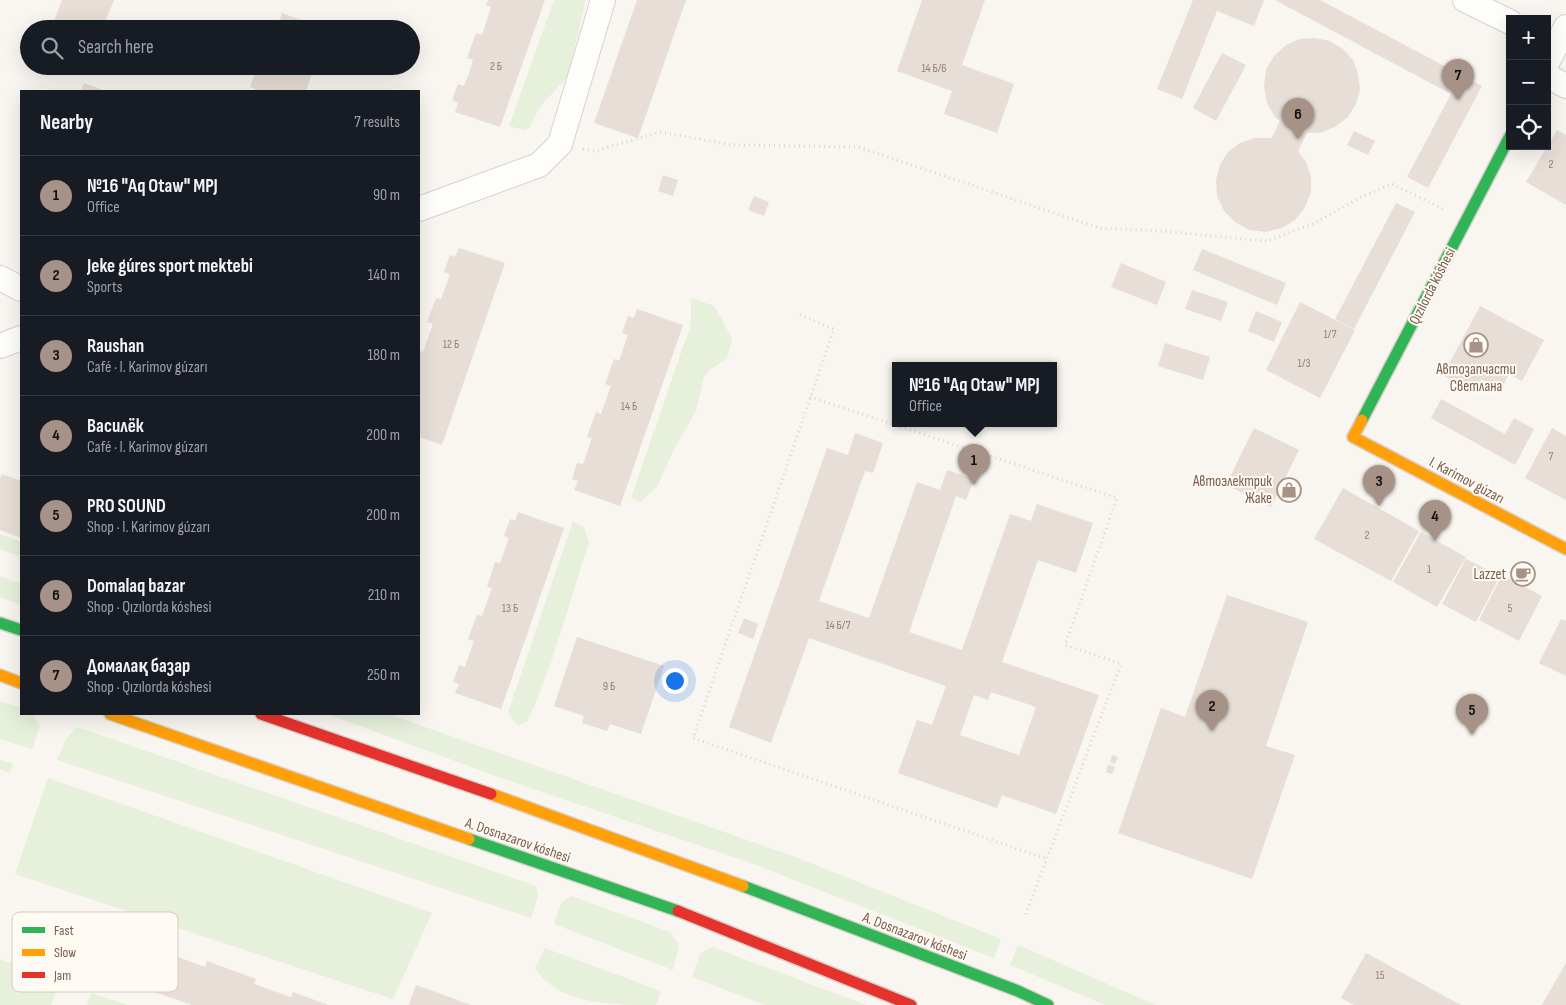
<!DOCTYPE html>
<html lang="en">
<head>
<meta charset="utf-8">
<style>
  :root { --surface:#171b24; --page:#20242c; --text:#f1f3f6; --muted:#9ea1a6; --line:#363941; --accent:#a69286 }
  body { margin:0; font-family:"Sofia Sans Condensed",sans-serif; background:var(--page); color:var(--text) }
  .controls { position:absolute; right:15px; top:15px; display:grid; overflow:hidden; border-radius:0px; box-shadow:0 5px 20px #0002 }
  .controls button { width:45px; height:45px; display:grid; place-items:center; padding:0; border:0; border-bottom:1px solid var(--line); background:var(--surface); color:var(--text); font:25px sans-serif }
  .you { position:absolute; left:674px; top:680px; width:18px; height:18px; margin:-12px; border:4px solid #fff; border-radius:50%; background:#1a73e8; box-shadow:0 0 0 8px #1a73e833 }
  .badge { display:grid; place-items:center; width:32px; height:32px; border-radius:50%; background:var(--accent); color:#111; font-size:16px; font-weight:700 }
  .pin { position:absolute; translate:-50% -41px; filter:drop-shadow(0 1px 2px #0008) }
  .pin::after { content:''; position:absolute; top:26px; width:18px; height:15px; background:inherit; clip-path:polygon(0 0,100% 0,50% 100%) }
  .popup { position:absolute; left:892px; top:362px; width:165px; height:65px; box-sizing:border-box; display:grid; place-content:center; border-radius:0px; background:var(--surface); filter:drop-shadow(0 1px 4px #0005); font-size:16px; white-space:nowrap; color:var(--muted) }
  .popup b { font-size:19px; color:var(--text) }
  .popup::after { content:''; position:absolute; left:50%; top:100%; margin-left:-10px; border:10px solid transparent; border-top-color:var(--surface) }
  .list { margin:0; padding:0; list-style:none }
  h2 { display:flex; justify-content:space-between; align-items:center; height:65px; margin:0; padding:0 20px; font-size:21px }
  h2 small { font-size:16px; font-weight:400; color:var(--muted) }
  .list li { display:grid; grid-template-columns:32px 1fr auto; gap:15px; align-items:center; box-sizing:border-box; height:80px; padding:0 20px; border-top:1px solid var(--line) }
  .list b { display:block; font-size:19px; white-space:nowrap }
  .list p { margin:0; font-size:16px; white-space:nowrap; color:var(--muted) }
  .list em { font-size:16px; font-style:normal; color:var(--muted) }
  .icon { flex:none; width:28px; height:28px; fill:none; stroke:currentColor; stroke-width:2; stroke-linecap:round; stroke-linejoin:round }
  .map { position:relative; flex:none; width:1566px; height:1005px; overflow:hidden }
  .search { position:absolute; background:var(--surface); box-shadow:0 5px 20px #0002; left:20px; top:20px; width:400px; height:55px; display:flex; align-items:center; gap:12px; box-sizing:border-box; padding:0 18px; border-radius:28px; color:var(--muted); font-size:19px }
  .panel { position:absolute; background:var(--surface); box-shadow:0 5px 20px #0002; left:20px; top:90px; width:400px; height:625px; border-radius:0px }
  .map>svg:first-child { display:block }
</style>
</head>
<body>
<div class="map">
<svg width="1566" height="1005" viewBox="0 0 1566 1005">
  <rect width="100%" height="100%" fill="#f9f5f0"/>
  <!-- green -->
  <path fill="#e7f0db" d="M554,0H586L567,77L539,108L530,127L524,130L509,126Z
    M691,298L714,306L723,321L732,340L727,359L712,368L704,376L696,411L674,449L657,487L640,502L631,498L691,324Z
    M573,521L584,527L589,542L552,660L533,709L527,721L518,726L508,712Z
    M0,534L21,542V557L0,549Z
    M0,576L21,584V605L0,597Z
    M0,701L21,708V714H33L40,726L32,749L0,739Z
    M327,714H388L790,855L1001,939L994,958L748,862L501,778Z
    M77,727L536,886L538,896L531,918L57,760L66,739Z
    M0,760L13,764L10,773L0,769Z
    M48,778L432,913L393,999L15,874Z
    M571,896L670,932L679,945L673,970L554,924L561,903Z
    M1018,945L1156,1005H1105L1010,965Z
    M712,947L866,1005H765L692,977L700,954Z
    M545,948L661,991L656,1005C614,1005 558,1005 535,968Z
    M0,959L60,982L51,1005H0Z
    M91,993L128,1005H87Z"/>
  <!-- building -->
  <path fill="#e6ded7" fill-rule="evenodd" d="M62,0H114L105,22L111,24L110,29H51Z
    M488,0H545L500,127L455,112L458,103L452,100L458,84L464,86L469,73L473,60L467,58L476,33L482,35L491,7L486,5Z
    M637,0H686L638,138L594,123Z
    M922,0H985L962,65L1014,84L997,133L944,114L952,91L897,71Z
    M1193,0H1264L1254,26L1217,11L1182,99L1157,89Z
    M1275,0H1320L1482,86L1428,188L1407,177L1451,94Z
    M282,13L326,29H270L274,20L279,22Z
    M1315,38L1330,41L1343,49L1353,60L1358,74L1360,89L1356,104L1348,117L1335,127L1320,133H1307L1298,151L1306,162L1311,177V192L1305,207L1295,220L1282,228L1266,232L1249,230L1235,222L1224,211L1217,196L1216,180L1220,165L1228,152L1240,143L1255,138H1272L1280,121L1275,117L1267,103L1264,86L1266,70L1274,56L1286,45L1300,39Z
    M1222,53L1246,65L1216,121L1193,108Z
    M258,66H315L306,91H254L255,89L250,87Z
    M84,83L106,91H81Z
    M1557,130L1566,135V205L1526,182Z
    M1354,131L1375,141L1368,155L1347,145Z
    M663,175L678,180L673,196L658,191Z
    M754,196L769,202L764,216L748,210Z
    M1396,203L1415,212L1354,329L1335,319Z
    M459,248L505,263L442,445L419,437V351L423,352L433,324L427,322L436,298L441,299L450,274L444,272L450,255L455,257Z
    M1202,249L1286,283L1277,305L1193,270Z
    M1121,263L1166,282L1157,305L1111,287Z
    M1192,290L1228,302L1221,321L1185,309Z
    M1300,302L1355,330L1320,398L1266,370Z
    M1480,306L1544,340L1522,381L1509,374L1501,389L1481,379L1474,392L1443,375Z
    M637,309L683,325L620,506L574,490L578,481L572,479L577,463L583,464L592,438L587,437L596,412L601,414L611,386L605,384L614,359L619,361L628,335L622,333L628,316L634,318Z
    M1256,311L1282,322L1274,342L1248,331Z
    M1165,343L1210,357L1203,380L1158,366Z
    M1441,399L1505,434L1514,418L1534,429L1515,465L1431,418Z
    M1254,428L1299,450L1271,507L1226,485Z
    M1552,428L1566,436V500L1525,478Z
    M855,433L883,443L873,473L865,471L819,601L869,618L917,482L940,490L947,470L974,479L966,500L956,496L909,632L962,650L1010,514L1031,521L1037,504L1093,523L1076,573L1038,560L1002,662L1099,695L1056,814L1002,795L997,808L898,773L917,720L932,725L946,686L809,638L771,743L729,727L827,448L848,455ZM991,692L1036,707L1019,755L960,735L974,695L988,700Z
    M2,474L21,481V538L0,530V478Z
    M1343,488L1419,531L1391,581L1314,539Z
    M518,512L564,528L501,709L455,693L459,684L453,682L459,665L465,667L474,641L468,639L477,615L482,616L492,588L487,587L495,562L500,563L509,538L504,536L510,519L515,521Z
    M1421,532L1466,557L1437,607L1393,582Z
    M1466,559L1500,576L1476,622L1442,604Z
    M1502,575L1542,596L1519,641L1479,620Z
    M1227,595L1308,622L1266,746L1295,755L1252,879L1118,833L1161,708L1185,717Z
    M744,618L758,624L753,639L738,633Z
    M1561,619L1566,621V676L1539,663Z
    M577,637L664,666L641,734L610,724L607,731L582,723L584,716L554,706Z
    M1112,755L1118,757L1115,764L1110,762Z
    M1108,765L1115,767L1112,774L1106,772Z
    M65,911L87,920L85,924L124,938L125,932L172,949L170,954L205,967L207,961L256,979L254,984L291,997L293,992L328,1005H192L91,970L49,955Z
    M1366,953L1461,1005H1354L1341,998Z
    M1566,963V1005H1542Z
    M416,985L471,1005H409Z"/>
  <g fill="none" stroke-linecap="round" stroke-linejoin="round">
    <!-- street casing -->
    <g stroke="#d7d1cb" stroke-width="26">
      <path id="street" d="M1465,0L1510,22
        M1547,63L1566,27
        M1547,76L1566,86
        M419,209L539,165L560,144L603,0
        M0,278L21,289
        M0,346L21,338"/>
    </g>
    <!-- fast casing -->
    <g stroke="#d9d2cb" stroke-width="14">
      <path id="fast" d="M1362,420L1510,136
        M0,623L21,630
        M469,839L678,911
        M743,886L1018,991L1048,1005"/>
    </g>
    <!-- slow casing -->
    <g stroke="#d9d2cb" stroke-width="14">
      <path id="slow" d="M1362,420L1353,437L1566,549
        M0,675L21,683
        M110,714L469,839
        M491,794L743,886"/>
    </g>
    <!-- jam casing -->
    <g stroke="#d9d2cb" stroke-width="14">
      <path id="jam" d="M261,714L491,794
        M678,911L911,1005"/>
    </g>
    <!-- path -->
    <path stroke="#dcd5d0" stroke-width="3" stroke-dasharray="1 4" stroke-linecap="butt" d="M583,149L595,151L661,132L732,145L858,147L1099,228L1160,231L1267,241L1315,223L1359,198L1392,184L1443,209
      M800,315L834,329L693,738L1047,859
      M810,397L1117,498L1065,645L1121,664L1025,916"/>
    <!-- street -->
    <use href="#street" stroke="#fefefd" stroke-width="24"/>
    <!-- fast -->
    <use href="#fast" stroke="#30b455" stroke-width="11"/>
    <!-- slow -->
    <use href="#slow" stroke="#ff9f0a" stroke-width="11"/>
    <!-- jam -->
    <use href="#jam" stroke="#e5322d" stroke-width="11"/>
  </g>
  <!-- icons -->
  <defs>
    <g id="shop-ring" transform="scale(1.25)"><circle r="9.5" fill="#fffaf3" stroke="#a69286" stroke-width="1.5"/><path d="M-5-2.5h2.3a2.7 3.5 0 0 1 5.4 0H5L5.5 6h-11ZM-1.5-2.5h3a1.5 2.3 0 0 0-3 0Z" fill="#a69286"/></g>
    <g id="cafe-ring" transform="scale(1.25)"><circle r="9.5" fill="#fffaf3" stroke="#a69286" stroke-width="1.5"/><path d="M-5.5-4.5H6V0H3Q3 3.5 0 3.5H-2.5Q-5.5 3.5-5.5 0ZM3-3.2v2h1.7v-2ZM-6 4.5H4V6H-6Z" fill="#a69286"/></g>
  </defs>
  <g fill-rule="evenodd">
    <use href="#shop-ring" x="1476" y="345"/>
    <use href="#shop-ring" x="1289" y="490"/>
    <use href="#cafe-ring" x="1523" y="574"/>
  </g>
  <g text-anchor="middle" stroke-width="4" stroke-linejoin="round" paint-order="stroke">
    <!-- number labels -->
    <g font-size="12" fill="#977e72">
      <text x="496" y="70">2 Б</text>
      <text x="934" y="72">14 Б/6</text>
      <text x="1551" y="168">2</text>
      <text x="1330" y="338">1/7</text>
      <text x="451" y="348">12 Б</text>
      <text x="1304" y="367">1/3</text>
      <text x="629" y="410">14 Б</text>
      <text x="1551" y="460">7</text>
      <text x="1367" y="539">2</text>
      <text x="1429" y="573">1</text>
      <text x="510" y="612">13 Б</text>
      <text x="1510" y="612">5</text>
      <text x="838" y="629">14 Б/7</text>
      <text x="609" y="690">9 Б</text>
      <text x="1380" y="979">15</text>
    </g>
    <!-- street labels -->
    <g font-size="15" fill="#7a5c4d" stroke="#fffaf3">
      <text transform="translate(1432 286) rotate(-63)" y="5">Qızılorda kóshesi</text>
      <text transform="translate(1467 480) rotate(28)" y="5">I. Karimov gúzarı</text>
      <text transform="translate(518 840) rotate(19)" y="5">A. Dosnazarov kóshesi</text>
      <text transform="translate(915 936) rotate(21)" y="5">A. Dosnazarov kóshesi</text>
    </g>
    <!-- poi labels -->
    <g font-size="15" fill="#7a5c4d" stroke="#fffaf3" text-anchor="end">
      <text x="1476" y="374" text-anchor="middle">Автозапчасти<tspan x="1476" dy="17">Светлана</tspan></text>
      <text x="1272" y="486">Автоэлектрик<tspan x="1272" dy="17">Жаке</tspan></text>
      <text x="1506" y="579">Lazzet</text>
    </g>
  </g>
  <!-- legend -->
  <rect x="12" y="912" width="166" height="80" rx="8" fill="#fffaf3" stroke="#d7cbc1" stroke-width="1"/>
  <rect x="22" y="927" width="23" height="6" fill="#30b455"/>
  <rect x="22" y="949" width="23" height="7" fill="#ff9f0a"/>
  <rect x="22" y="972" width="23" height="6" fill="#e5322d"/>
  <g font-size="14" fill="#7a5c4d">
    <text x="54" y="935">Fast</text>
    <text x="54" y="957">Slow</text>
    <text x="54" y="980">Jam</text>
  </g>
</svg>
<div class="controls">
<button>+</button>
<button>−</button>
<button><svg class="icon" aria-label="locate" viewBox="0 0 24 24"><circle cx="12" cy="12" r="6"/><path d="M12 2v4M12 18v4M2 12h4M18 12h4"/></svg></button>
</div>
<div class="you"></div>
<div class="pin badge" style="left:974px;top:485px">1</div>
<div class="popup"><b>№16 &quot;Aq Otaw&quot; MPJ</b>Office</div>
<div class="pin badge" style="left:1212px;top:731px">2</div>
<div class="pin badge" style="left:1379px;top:506px">3</div>
<div class="pin badge" style="left:1435px;top:541px">4</div>
<div class="pin badge" style="left:1472px;top:735px">5</div>
<div class="pin badge" style="left:1298px;top:139px">6</div>
<div class="pin badge" style="left:1458px;top:100px">7</div>
<div class="search"><svg class="icon" aria-label="search" viewBox="0 0 24 24"><circle cx="10" cy="10" r="6"/><path d="M15 15l6 6"/></svg>Search here</div>
<section class="panel">
<h2>Nearby<small>7 results</small></h2>
<ul class="list">
<li><span class="badge">1</span><div><b>№16 &quot;Aq Otaw&quot; MPJ</b><p>Office</p></div><em>90 m</em></li>
<li><span class="badge">2</span><div><b>Jeke gúres sport mektebi</b><p>Sports</p></div><em>140 m</em></li>
<li><span class="badge">3</span><div><b>Raushan</b><p>Café · I. Karimov gúzarı</p></div><em>180 m</em></li>
<li><span class="badge">4</span><div><b>Василёк</b><p>Café · I. Karimov gúzarı</p></div><em>200 m</em></li>
<li><span class="badge">5</span><div><b>PRO SOUND</b><p>Shop · I. Karimov gúzarı</p></div><em>200 m</em></li>
<li><span class="badge">6</span><div><b>Domalaq bazar</b><p>Shop · Qızılorda kóshesi</p></div><em>210 m</em></li>
<li><span class="badge">7</span><div><b>Домалақ базар</b><p>Shop · Qızılorda kóshesi</p></div><em>250 m</em></li>
</ul>
</section>
</div>
</body>
</html>
